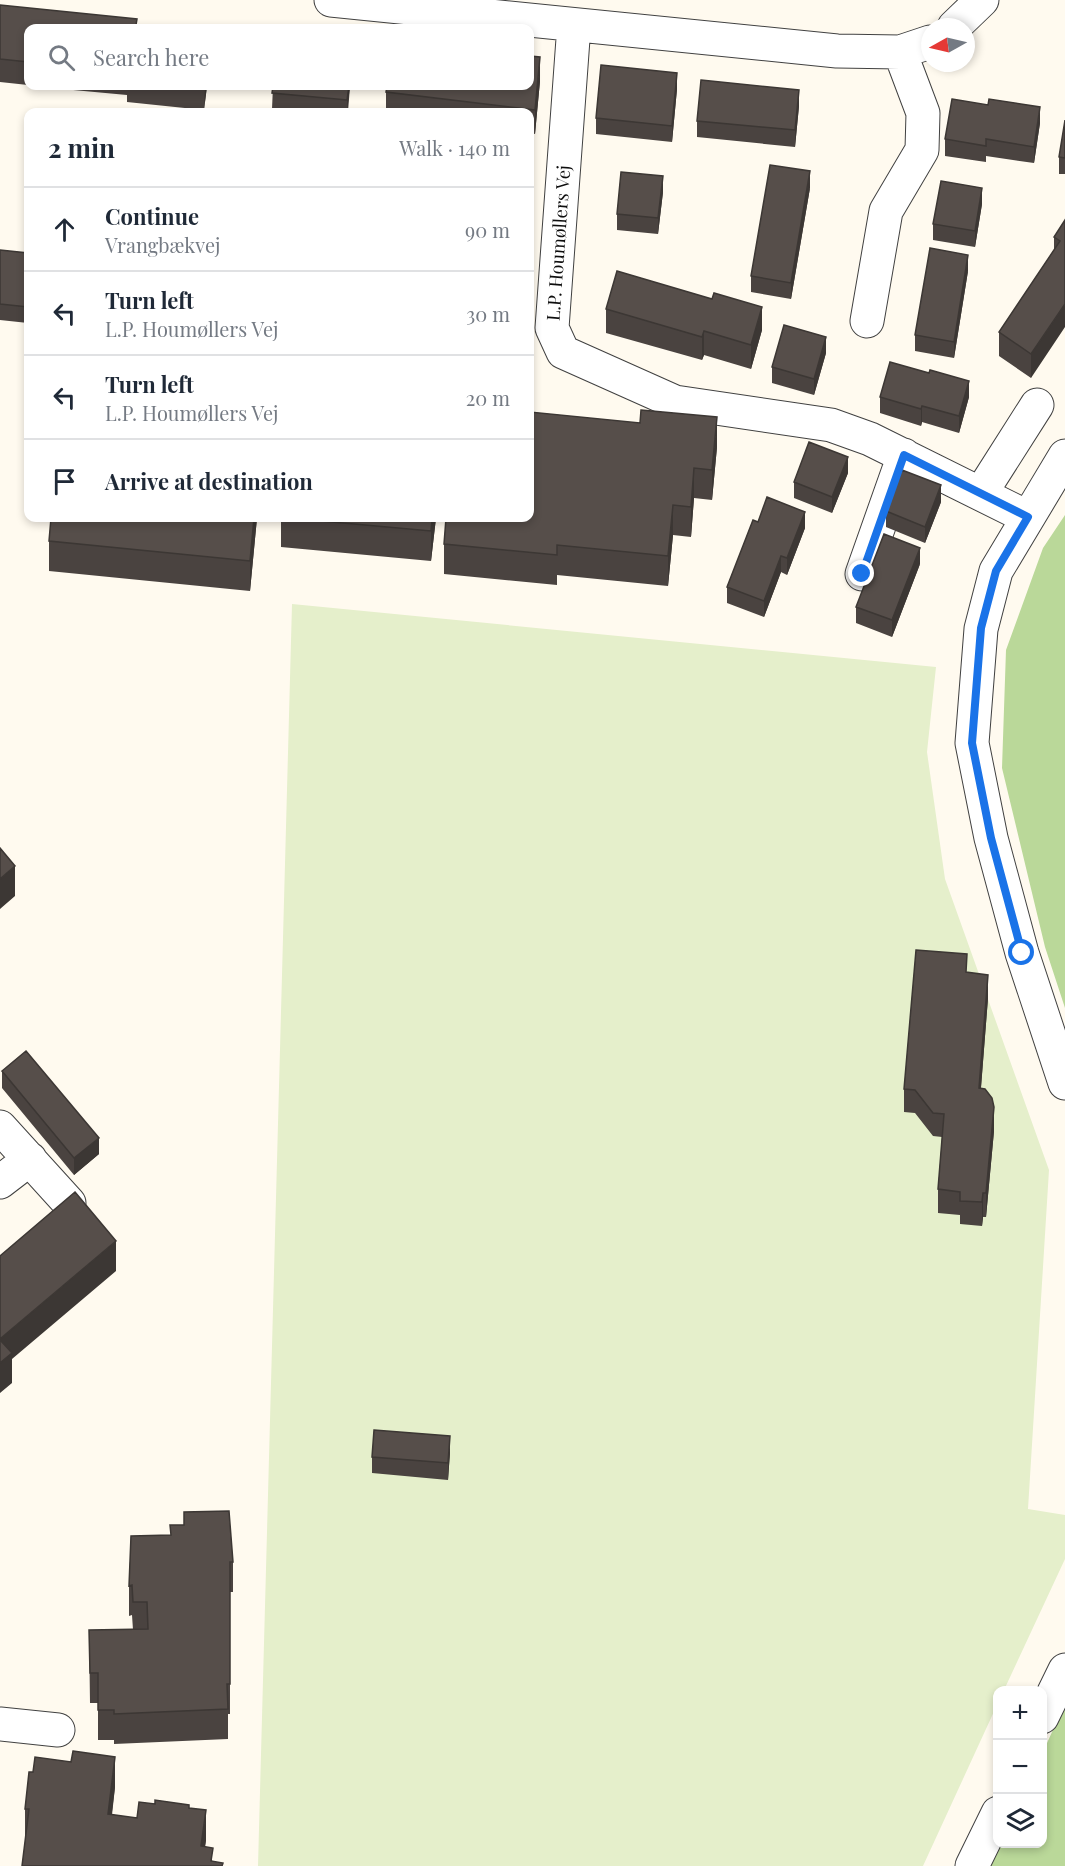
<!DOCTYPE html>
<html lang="en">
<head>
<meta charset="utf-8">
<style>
  :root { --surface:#fff; --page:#f6f6f7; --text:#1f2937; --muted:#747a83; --line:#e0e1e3 }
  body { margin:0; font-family:"Playfair Display",serif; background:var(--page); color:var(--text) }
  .controls { position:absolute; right:18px; bottom:18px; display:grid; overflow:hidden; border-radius:12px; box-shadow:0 3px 9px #0003 }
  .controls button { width:54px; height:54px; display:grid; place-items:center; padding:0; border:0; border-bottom:2px solid var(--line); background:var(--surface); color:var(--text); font:30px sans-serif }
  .compass { position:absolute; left:921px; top:18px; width:54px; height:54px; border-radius:50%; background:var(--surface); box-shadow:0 3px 9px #0003; rotate:262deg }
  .stop { position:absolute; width:18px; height:18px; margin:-14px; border:4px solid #1a73e8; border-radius:50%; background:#fff }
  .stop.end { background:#1a73e8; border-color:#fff; box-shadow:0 2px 6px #0008 }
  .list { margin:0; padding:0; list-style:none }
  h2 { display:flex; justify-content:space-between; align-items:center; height:78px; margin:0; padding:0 24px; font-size:26px }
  h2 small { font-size:20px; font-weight:400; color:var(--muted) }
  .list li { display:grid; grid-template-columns:39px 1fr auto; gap:18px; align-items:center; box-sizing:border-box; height:84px; padding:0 24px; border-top:2px solid var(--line) }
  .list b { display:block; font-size:22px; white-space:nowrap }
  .list p { margin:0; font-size:20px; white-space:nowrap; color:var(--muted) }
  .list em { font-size:20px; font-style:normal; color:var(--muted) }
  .icon { flex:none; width:33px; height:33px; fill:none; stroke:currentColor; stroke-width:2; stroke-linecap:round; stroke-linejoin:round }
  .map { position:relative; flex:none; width:1065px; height:1866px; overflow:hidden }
  .search { position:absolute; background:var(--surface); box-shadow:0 3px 9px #0003; left:24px; top:24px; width:510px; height:66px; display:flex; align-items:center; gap:15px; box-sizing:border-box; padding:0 21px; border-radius:12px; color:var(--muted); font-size:22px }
  .panel { position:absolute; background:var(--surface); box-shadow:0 3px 9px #0003; left:24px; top:108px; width:510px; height:414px; border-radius:12px }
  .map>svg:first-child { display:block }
</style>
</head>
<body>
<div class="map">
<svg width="1065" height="1866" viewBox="0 0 1065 1866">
  <rect width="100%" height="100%" fill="#fffaef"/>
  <!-- forest -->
  <path fill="#bad899" d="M1065,515V1008L1045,947L1002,768L1006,650L1043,548Z
    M1065,1703V1866H990L1000,1844H1042L1043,1752Z"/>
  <!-- pitch -->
  <path fill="#e5efcb" d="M292,604L936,667L927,752L945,879L1049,1170L1028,1509L1065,1515V1559L1004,1690H998L997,1705L923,1866H258Z"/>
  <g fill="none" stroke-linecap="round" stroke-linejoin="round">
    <!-- minor casing -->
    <g stroke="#414141" stroke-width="35">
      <path id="minor" d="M331,0L837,51L900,52L930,42
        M574,25L552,328L563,352L675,402L831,425L870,439L1027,517
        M954,27L982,0
        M867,321L886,211L922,150L923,113L900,52
        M1065,456L996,571L981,629L972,743L991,838L1022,953L1065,1083
        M981,493L1037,405
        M862,574L904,455
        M0,1127L69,1203
        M0,1182L30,1159
        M1042,1717L1065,1670
        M0,1724L58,1730
        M972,1866L998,1813"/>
    </g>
    <!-- minor -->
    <use href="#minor" stroke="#fff" stroke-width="33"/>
  </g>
  <!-- wall -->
  <path fill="#4a4340" d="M0,5L137,25L28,28V85L0,82Z
    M540,81L535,134L530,133V112H386V92Z
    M30,86H207L204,110L127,102V95Z
    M273,86H350L348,112H308L272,109Z
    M677,89L672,142L596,134V118Z
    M799,106L795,147L697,137V121Z
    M1065,120V174H1059V157Z
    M1040,123L1034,163L986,156V162L945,156V139Z
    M810,188L791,299L751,292V276Z
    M663,192L658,234L617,230V214Z
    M982,204L975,247L933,240V224Z
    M1065,220L1031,378L999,356V332L1054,250V237Z
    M0,250L28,253V323L0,320Z
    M968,271L954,358L915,351V335Z
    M606,309L762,330L751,369L704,355L702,360L606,333Z
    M826,353L814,395L772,383V367Z
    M880,397H969L959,433L922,422L921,426L880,413Z
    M717,447L712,500L694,498L691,537L673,535L668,586L557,575V585L444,574V544Z
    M848,473L832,513L794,498V482Z
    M941,502L925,543L886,527V511Z
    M257,518L250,591L49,571V541Z
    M281,518H436L431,561L281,547Z
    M758,522L805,528L787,575L781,572L764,617L727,603V587Z
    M920,564L892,637L856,623V607Z
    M967,973L988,998L981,1088L994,1131L986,1217H983L982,1226L960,1224V1215L938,1213V1189L942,1137L933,1136L915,1113L904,1112V1089Z
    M2,1071L99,1154L74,1175L2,1088Z
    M450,1452L448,1480L372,1473V1457Z
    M131,1536L233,1562V1592H230V1714H228V1739L114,1744V1740H98V1703H90L89,1630H133L132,1615L129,1616V1586Z
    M115,1787L112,1815L137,1818L189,1808L206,1840L205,1847L213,1862L25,1838V1809Z"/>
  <!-- shaded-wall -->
  <path fill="#3c3734" d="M540,57V81L535,134V110Z
    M677,73V89L672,142V126Z
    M205,86H207L204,110Z
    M349,86H350L347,112V100Z
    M799,90V106L795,147V130Z
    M1040,107V123L1034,163V147Z
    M810,171V188L791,299V283Z
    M663,176V192L658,234V218Z
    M982,188V204L975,247V231Z
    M968,255V271L954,358V342Z
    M1065,304V327L1031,378V354Z
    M762,307V330L751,369V345Z
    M704,331V355L702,360V337Z
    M826,337V353L814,395V379Z
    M969,381V397L959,433V416Z
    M922,406V422L921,426V409Z
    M717,417V447L712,500V470Z
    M848,457V473L832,513V497Z
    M694,468V498L691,537V507Z
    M941,485V502L925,543V527Z
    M673,505V535L668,586V556Z
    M805,512V528L787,575V558Z
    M254,518H257L250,591V561Z
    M432,518H436L431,561V531Z
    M920,548V564L892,637V620Z
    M781,556V572L764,617V601Z
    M15,866V896L0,909V879Z
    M988,975V998L979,1112V1088Z
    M994,1107V1131L986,1217V1193Z
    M99,1138V1154L74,1175V1158Z
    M983,1193V1217L982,1226V1202Z
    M116,1241V1271L12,1359V1383L0,1393V1339Z
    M450,1436V1452L448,1480V1463Z
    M115,1757V1787L108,1844V1814Z
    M206,1810V1840L202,1866L201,1846Z"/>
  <!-- building -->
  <path fill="#564e4a" stroke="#3c3734" stroke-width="1.5" d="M0,5L137,19L136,25L174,28H28V62L0,59Z
    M530,56L540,57L535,110L386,92L387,86H530Z
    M601,65L677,73L672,126L596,118Z
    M701,80L799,90L795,130L697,121Z
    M273,86H349L347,100L272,93Z
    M952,99L988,105L989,99L1040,107L1034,147L986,139V146L945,139Z
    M1065,120V158L1059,157Z
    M770,165L810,171L791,283L751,276Z
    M621,172L663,176L658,218L617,214Z
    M941,181L982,188L975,231L933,224Z
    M1065,220V304L1031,354L999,332L1060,241L1054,237Z
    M930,248L968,255L954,342L915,335Z
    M0,250L28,253V307L0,304Z
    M617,271L712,299L714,293L762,307L751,345L704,331L702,337L606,309Z
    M784,325L826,337L814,379L772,367Z
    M890,362L929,373L930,370L969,381L959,416L922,406L921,409L880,397Z
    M641,410L717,417L712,470L694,468L691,507L673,505L668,556L557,545V555L444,544L446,518H530V412L640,423Z
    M809,442L848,457L832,497L794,482Z
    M902,470L941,485L925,527L886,511Z
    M767,497L805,512L787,558L781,556L764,601L727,587L753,520L758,522Z
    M51,518H254L250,561L49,541Z
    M288,518H432L431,531Z
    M884,534L920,548L892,620L856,607Z
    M0,848L15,866L0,879Z
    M916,950L967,954L966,972L988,975L979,1088L985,1089L992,1098L994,1107L986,1193H983L982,1202L960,1201V1192L938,1189L944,1114L933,1113L915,1090L904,1089Z
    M26,1051L99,1138L74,1158L2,1071Z
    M75,1192L116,1241L0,1339V1256Z
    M0,1340L12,1353L0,1363Z
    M374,1430L450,1436L448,1463L372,1457Z
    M229,1511L233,1562H230V1684H227L228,1709L114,1714V1710H98V1673H90L89,1630L148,1629L147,1602H133L132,1585L129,1586L131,1536L171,1535L170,1525H184V1512Z
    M73,1751L115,1757L108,1814L137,1818L139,1802L155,1804V1800L189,1805V1808L206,1810L201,1846L213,1848L211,1861L223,1863L222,1866H22L29,1809H25L29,1772H33L35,1757L71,1762Z"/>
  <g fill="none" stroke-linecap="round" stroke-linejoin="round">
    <!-- route -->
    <path stroke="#1a73e8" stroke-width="8" d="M862,574L904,455L1028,517L996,571L981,628L972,743L991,838L1022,953"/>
  </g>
  <g text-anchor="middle" stroke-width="6" stroke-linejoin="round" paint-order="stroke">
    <!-- street labels -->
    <g font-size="18" fill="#0e0e0e" stroke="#fff">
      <text transform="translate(559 243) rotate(-86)" y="6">L.P. Houmøllers Vej</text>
    </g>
  </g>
</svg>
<div class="controls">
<button>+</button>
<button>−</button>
<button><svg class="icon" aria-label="layers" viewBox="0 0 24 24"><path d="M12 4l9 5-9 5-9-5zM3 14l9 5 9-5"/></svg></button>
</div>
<svg class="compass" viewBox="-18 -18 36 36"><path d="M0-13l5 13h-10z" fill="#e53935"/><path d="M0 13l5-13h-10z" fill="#747a83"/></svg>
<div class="stop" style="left:1022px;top:953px"></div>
<div class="stop end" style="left:862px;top:574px"></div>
<div class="search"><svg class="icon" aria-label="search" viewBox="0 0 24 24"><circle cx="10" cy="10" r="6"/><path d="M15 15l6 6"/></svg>Search here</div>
<section class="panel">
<h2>2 min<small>Walk · 140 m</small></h2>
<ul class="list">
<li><svg class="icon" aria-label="ahead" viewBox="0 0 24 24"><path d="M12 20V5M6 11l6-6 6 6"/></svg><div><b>Continue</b><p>Vrangbækvej</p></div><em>90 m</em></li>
<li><svg class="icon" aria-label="left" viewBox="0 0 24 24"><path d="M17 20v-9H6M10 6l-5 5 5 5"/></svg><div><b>Turn left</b><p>L.P. Houmøllers Vej</p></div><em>30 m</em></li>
<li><svg class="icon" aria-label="left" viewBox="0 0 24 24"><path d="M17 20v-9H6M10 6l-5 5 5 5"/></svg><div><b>Turn left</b><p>L.P. Houmøllers Vej</p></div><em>20 m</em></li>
<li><svg class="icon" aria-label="arrive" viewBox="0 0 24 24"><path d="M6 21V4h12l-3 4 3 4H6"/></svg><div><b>Arrive at destination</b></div></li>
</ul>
</section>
</div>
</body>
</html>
